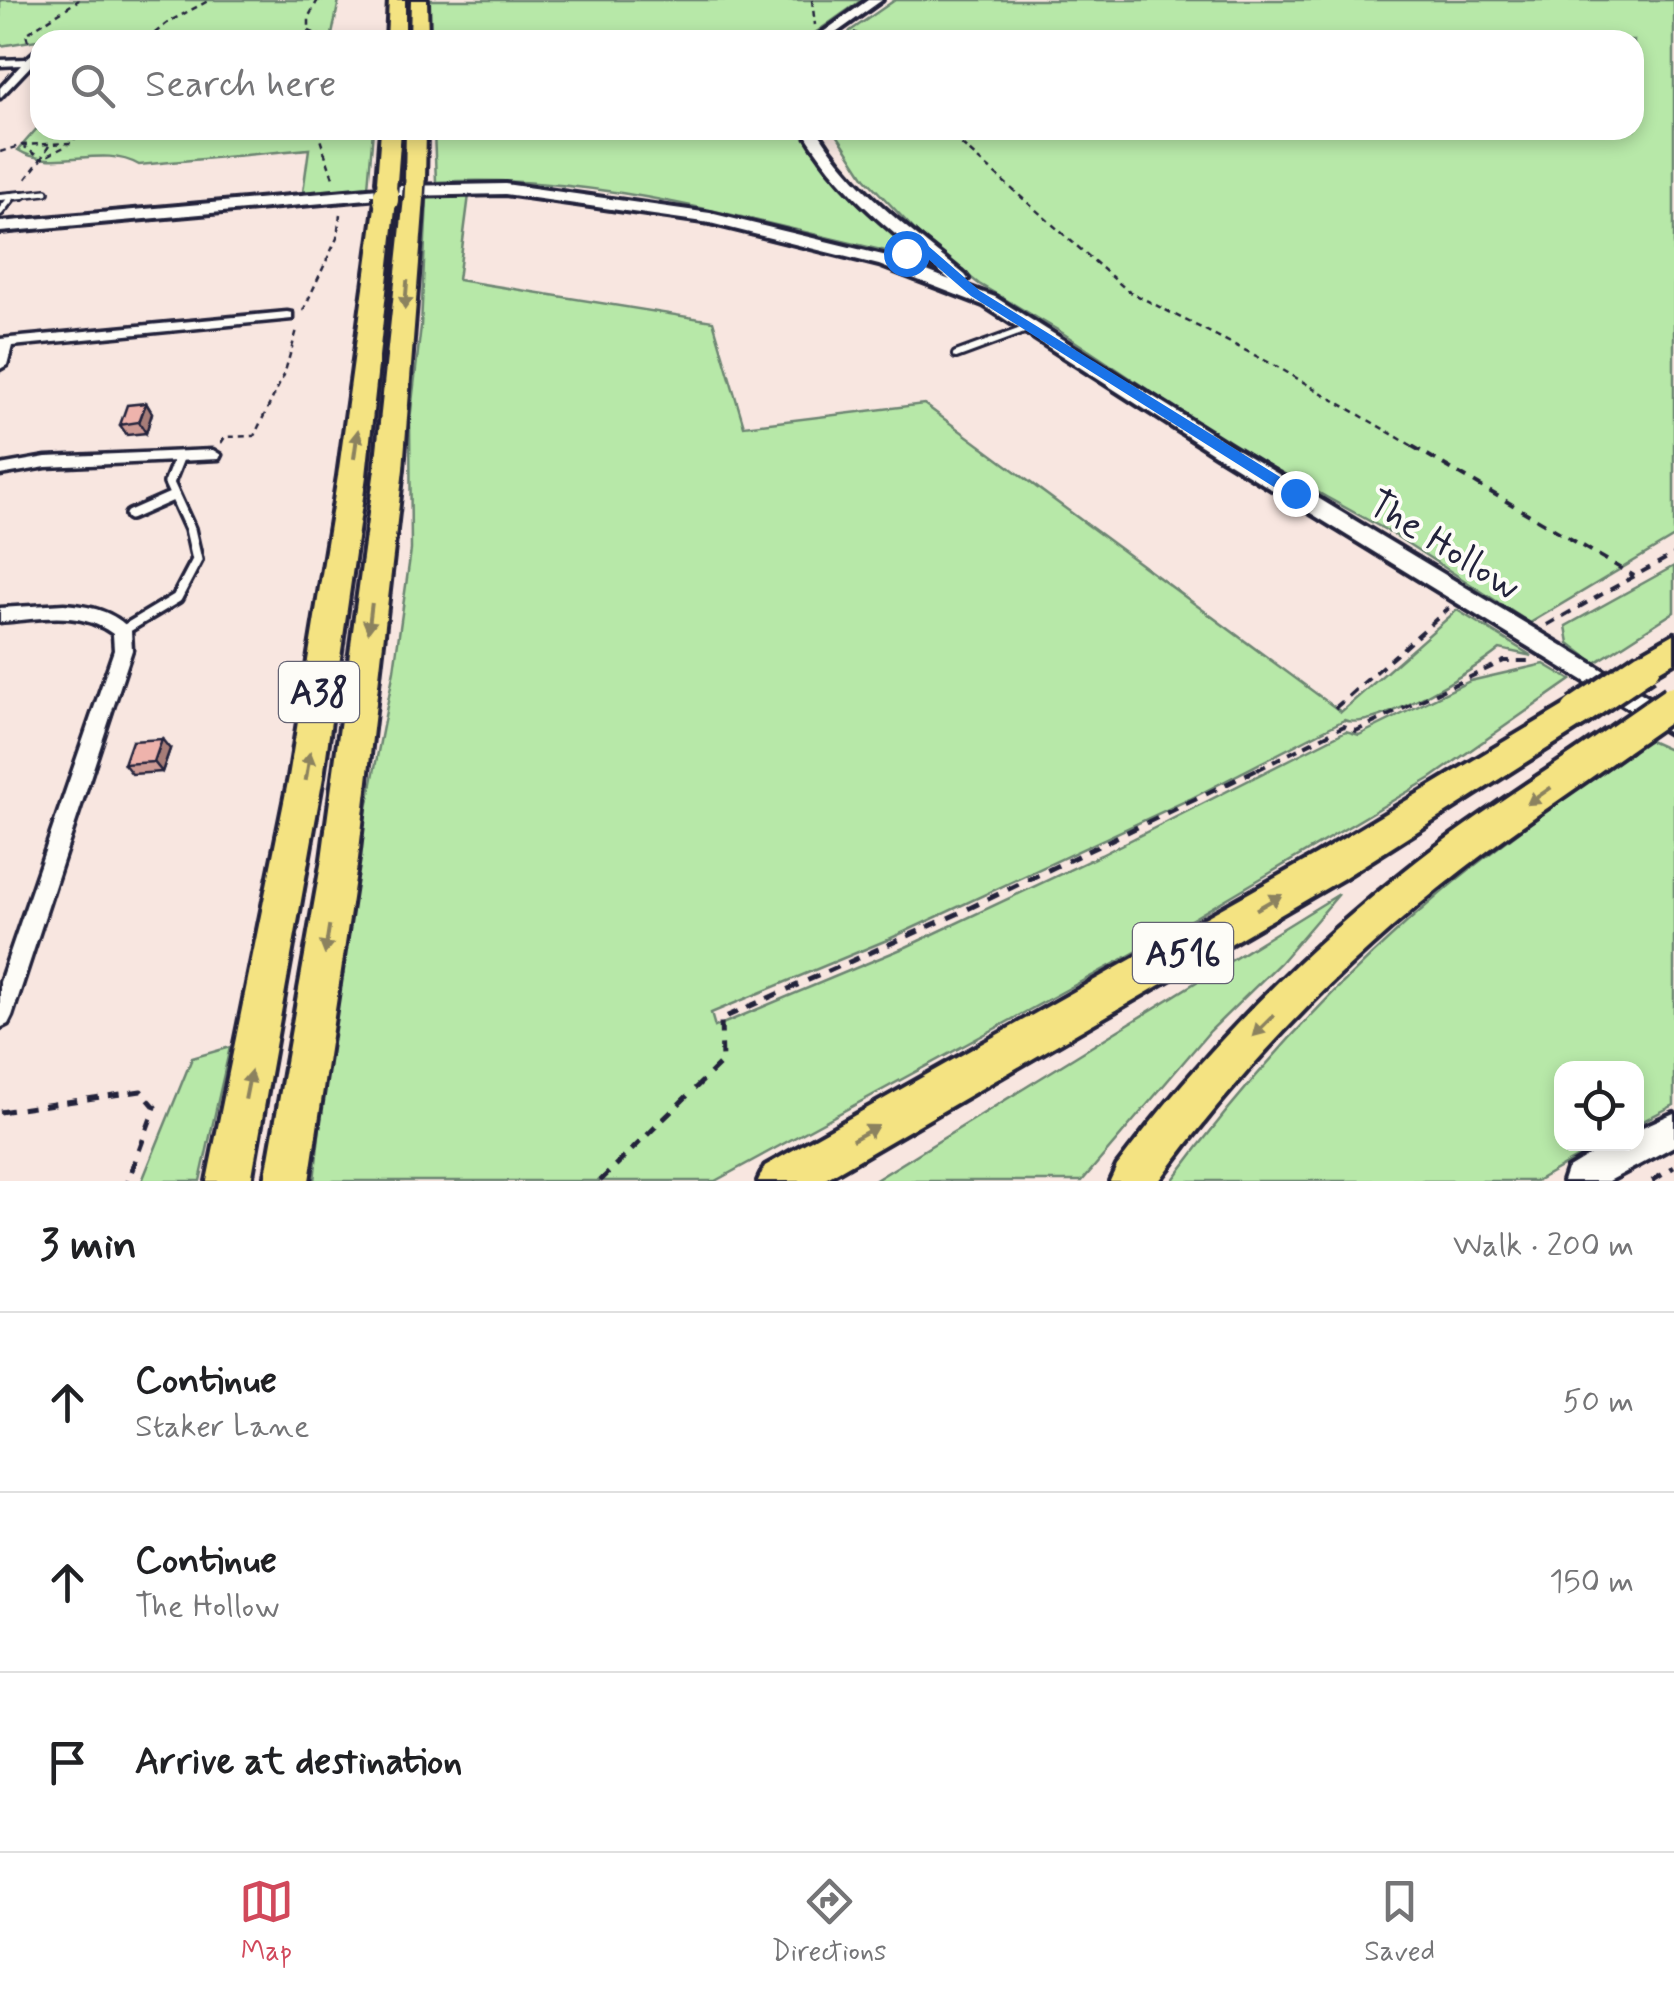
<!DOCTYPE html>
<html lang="en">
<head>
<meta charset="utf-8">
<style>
  :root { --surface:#fff; --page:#f2f2f2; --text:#202124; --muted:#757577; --line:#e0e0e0; --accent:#d1495b }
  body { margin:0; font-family:Mynerve,sans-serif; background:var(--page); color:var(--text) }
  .controls { position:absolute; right:30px; bottom:30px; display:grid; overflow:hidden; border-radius:20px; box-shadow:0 5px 15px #0003 }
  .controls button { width:90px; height:90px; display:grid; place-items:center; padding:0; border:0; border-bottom:2px solid var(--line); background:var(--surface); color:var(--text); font:50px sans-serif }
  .stop { position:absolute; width:30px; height:30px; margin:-22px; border:8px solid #1a73e8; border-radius:50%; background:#fff }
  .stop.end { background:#1a73e8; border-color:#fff; box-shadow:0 2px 10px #0008 }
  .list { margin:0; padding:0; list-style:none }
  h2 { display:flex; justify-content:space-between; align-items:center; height:130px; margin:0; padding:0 40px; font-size:42px }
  h2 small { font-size:32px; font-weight:400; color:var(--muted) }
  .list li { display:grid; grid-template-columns:65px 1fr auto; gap:30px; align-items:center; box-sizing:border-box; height:180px; padding:0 40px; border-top:2px solid var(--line) }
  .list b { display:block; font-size:38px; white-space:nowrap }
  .list p { margin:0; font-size:32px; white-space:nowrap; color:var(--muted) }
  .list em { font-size:32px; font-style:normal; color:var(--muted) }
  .icon { flex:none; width:55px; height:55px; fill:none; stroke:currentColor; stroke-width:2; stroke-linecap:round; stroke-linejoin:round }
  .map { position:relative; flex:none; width:1674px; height:1181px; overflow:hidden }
  .search { position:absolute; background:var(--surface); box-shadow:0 5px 15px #0003; left:30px; right:30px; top:30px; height:110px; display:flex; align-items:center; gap:25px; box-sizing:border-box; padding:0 35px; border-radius:30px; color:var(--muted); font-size:38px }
  .sheet { height:670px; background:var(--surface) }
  nav { display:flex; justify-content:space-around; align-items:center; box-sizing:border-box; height:140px; border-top:2px solid var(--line); background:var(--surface); font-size:28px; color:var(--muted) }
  nav a { display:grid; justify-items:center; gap:5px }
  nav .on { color:var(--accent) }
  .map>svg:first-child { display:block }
</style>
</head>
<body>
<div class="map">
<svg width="1674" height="1181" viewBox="0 0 1674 1181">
  <rect width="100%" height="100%" fill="#f8e6e0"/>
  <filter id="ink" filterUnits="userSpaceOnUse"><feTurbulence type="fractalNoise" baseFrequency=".01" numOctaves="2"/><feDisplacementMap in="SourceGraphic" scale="20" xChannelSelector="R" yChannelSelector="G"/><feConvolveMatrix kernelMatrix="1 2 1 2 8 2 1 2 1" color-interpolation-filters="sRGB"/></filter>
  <g filter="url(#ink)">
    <!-- green -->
    <path fill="#b7e8a8" stroke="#6c8572" stroke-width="2.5" d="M0,0H339L331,40H114L74,34L0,46Z
      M429,0H862L805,40H430Z
      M895,0H1674V537L1530,623L1393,534L1225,441L1061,332L979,284L927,243L865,178L834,130H1634V40H845L850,31Z
      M40,125V130H373L368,187L303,192L309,149L139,165C101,143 54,173 18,150Z
      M434,130H804L820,161L901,243L899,249L886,251C739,218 588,172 436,182Z
      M469,195L458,280L713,321L744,426L924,404L1341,712L1457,610L1532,656L1500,649C1475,670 1374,732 1344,720L1190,799L887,940L711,1013L715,1027L906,947L1101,855L1346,731L1359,735L1470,681L1544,664L1571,680L1431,778L1143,948L715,1181H314L339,952L394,670L411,550L410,420L421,326L427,198Z
      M1674,566V612L1595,663L1569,643L1566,626Z
      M1645,739L1674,752V1105L1637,1124L1636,1068H1562V1144H1601L1536,1181H1172C1252,1073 1346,972 1449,886C1512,834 1580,788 1645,739Z
      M1339,894L1280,963L1210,1031L1082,1181H874Z
      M230,1047L200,1181H142L192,1058Z"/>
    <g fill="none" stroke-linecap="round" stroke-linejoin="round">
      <!-- service-far2 casing -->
      <g stroke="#22223b" stroke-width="10">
        <path id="service-far2" d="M0,197L46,192"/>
      </g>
      <!-- service-far1 casing -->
      <g stroke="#22223b" stroke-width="12">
        <path id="service-far1" d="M0,197L23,195
          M0,212L12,197
          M956,355L1032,327"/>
      </g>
      <!-- service casing -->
      <g stroke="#22223b" stroke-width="16">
        <path id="service" d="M130,515L173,496
          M122,631L177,598L197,560L190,529L169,483L179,458"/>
      </g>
      <!-- minor casing -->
      <g stroke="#22223b" stroke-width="7">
        <path id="minor" d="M40,47V56L0,98V88L21,65L0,66V60L26,59Z
          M287,312L292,313V319L12,346L7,365L0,369V339Z
          M213,450L221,455L219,459L46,467L0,475V465L46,457Z
          M64,604C89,606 115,611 131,631L132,650L12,1016L8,1024L0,1028V982L114,650L113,634C80,609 39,619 0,622V608Z"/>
      </g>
      <!-- tertiary casing -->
      <g stroke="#22223b" stroke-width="8">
        <path id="tertiary" d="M868,0H882L826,40H812Z
          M803,130H817C854,191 912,231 965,275L968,279L960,284L995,297L1230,445L1674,713V736L1216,455L983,305L879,265L710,223L505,194L401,196L0,232V222L401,186L505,184L710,213L891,257L950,280C896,234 839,193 803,130Z
          M1674,1113V1146L1609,1181H1563L1567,1169L1608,1144H1636V1130Z"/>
      </g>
      <!-- trunk casing -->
      <g stroke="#22223b" stroke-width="8">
        <path id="trunk" d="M389,0H405V40H387Z
          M411,0H427L428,40H410Z
          M381,130H401L397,182L387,188L377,182Z
          M406,130H426L425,180L415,186L405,180Z
          M414,192L424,198L403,469L358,859L309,1181H265L322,859L375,469L404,198Z
          M386,194L396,200L366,476L323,777L251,1181H207L289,777L338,476L376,200Z
          M1674,634V662L1645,679L1634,675L1629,666L1634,657Z
          M1577,698L1589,702L1593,712L1589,722L1342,879L822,1181H758L765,1166L1316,855Z
          M1618,726L1630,730L1635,740L1630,750C1574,790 1516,828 1462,870C1348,958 1244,1065 1159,1181H1110L1117,1166C1203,1051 1304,949 1417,861C1478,814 1543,774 1606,730Z"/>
      </g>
      <!-- path-far2 -->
      <path stroke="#22223b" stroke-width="2.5" stroke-dasharray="6 5" stroke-linecap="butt" d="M318,0L309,16V31L332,40
        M812,0L815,25
        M854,32L866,40
        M146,40L170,21L210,0
        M28,41L26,34L79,0
        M317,130L334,181
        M945,130L1128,291L1276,366L1416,448
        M22,145L41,159L50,144
        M0,152L22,145L72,143L80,130
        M26,179L41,159L68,145
        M303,311L337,238L340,214
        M221,443L225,437L254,436L284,375L297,330"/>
      <!-- path-far1 -->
      <path stroke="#22223b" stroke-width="4" stroke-dasharray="10 8" stroke-linecap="butt" d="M1412,446L1634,576
        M1547,625L1674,554
        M1335,708L1449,608
        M1257,770L1344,726L1356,731L1504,661H1529"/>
      <!-- path -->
      <path stroke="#22223b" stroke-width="5" stroke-dasharray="12 10" stroke-linecap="butt" d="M0,1112L141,1091L155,1107L128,1181
        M600,1181L722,1062L721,1019L957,914L1262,767
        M1652,1181L1674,1167"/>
      <!-- service-far2 -->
      <use href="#service-far2" stroke="#fdfcf7" stroke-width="5"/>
      <!-- service-far1 -->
      <use href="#service-far1" stroke="#fdfcf7" stroke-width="6"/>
      <!-- service -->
      <use href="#service" stroke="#fdfcf7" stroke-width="9"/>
      <!-- minor -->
      <use href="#minor" fill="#fdfcf7" fill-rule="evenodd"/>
      <!-- tertiary -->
      <use href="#tertiary" fill="#fdfcf7" fill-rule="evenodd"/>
      <!-- trunk -->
      <use href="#trunk" fill="#f4e382" fill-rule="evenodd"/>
      <!-- trunk-bridge-far2 casing -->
      <g stroke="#22223b" stroke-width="24" stroke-linecap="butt">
        <path id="trunk-bridge-far2" d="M386,197L387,182
          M414,197L415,180"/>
      </g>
      <!-- trunk-bridge-far1 casing -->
      <g stroke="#22223b" stroke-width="30" stroke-linecap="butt">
        <path id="trunk-bridge-far1" d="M386,200V195"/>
      </g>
      <!-- trunk-bridge casing -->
      <g stroke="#22223b" stroke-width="38" stroke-linecap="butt">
        <path id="trunk-bridge" d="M1577,712L1645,666
          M1618,740L1674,701"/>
      </g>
      <!-- trunk-bridge-far2 -->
      <use href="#trunk-bridge-far2" stroke="#f4e382" stroke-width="19"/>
      <!-- trunk-bridge-far1 -->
      <use href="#trunk-bridge-far1" stroke="#f4e382" stroke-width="24"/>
      <!-- trunk-bridge -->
      <use href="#trunk-bridge" stroke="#f4e382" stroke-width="30"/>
    </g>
    <!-- wall -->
    <path fill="#cd9a94" stroke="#22223b" stroke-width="2.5" d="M146,403L152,413L146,433L127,435L120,425Z
      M170,749L162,772L132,774L124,764Z"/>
    <!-- shaded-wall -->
    <path fill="#a77d78" stroke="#22223b" stroke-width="2.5" d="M146,403L152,413L146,433L139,422Z
      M162,739L170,749L162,772L154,762Z"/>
    <!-- building -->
    <path fill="#eeb3ac" stroke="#22223b" stroke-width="2.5" d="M146,403L139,422L120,425L127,405Z
      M162,739L154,762L124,764L132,741Z"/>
    <!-- one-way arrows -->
    <defs><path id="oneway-solid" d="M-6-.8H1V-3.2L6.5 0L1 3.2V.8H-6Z" transform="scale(2.5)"/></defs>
    <g fill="#8b825e">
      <use href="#oneway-solid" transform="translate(406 295) rotate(95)"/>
      <use href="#oneway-solid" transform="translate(356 444) rotate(-82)"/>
      <use href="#oneway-solid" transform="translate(370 618) rotate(97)"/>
      <use href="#oneway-solid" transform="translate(308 766) rotate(-81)"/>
      <use href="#oneway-solid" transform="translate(1539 796) rotate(145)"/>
      <use href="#oneway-solid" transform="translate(1269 902) rotate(-30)"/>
      <use href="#oneway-solid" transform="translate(327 940) rotate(99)"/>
      <use href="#oneway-solid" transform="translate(1263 1026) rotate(135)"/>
      <use href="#oneway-solid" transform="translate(248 1085) rotate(-79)"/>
      <use href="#oneway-solid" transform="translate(865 1133) rotate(-29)"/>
    </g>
  </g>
  <!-- route -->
  <path fill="#1a73e8" d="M917,244H926L980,291L1301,490V497H1290L971,296L920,252L906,257L901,253Z"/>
  <g text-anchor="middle" stroke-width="8" stroke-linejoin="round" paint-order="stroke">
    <!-- shield labels -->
    <g fill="#fdfcf7" stroke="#646373" stroke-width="2.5">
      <rect x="279" y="662" width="80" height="60" rx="8"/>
      <rect x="1133" y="923" width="100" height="60" rx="8"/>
    </g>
    <g font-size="35" font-weight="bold" fill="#22223b">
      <text x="319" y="704">A38</text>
      <text x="1183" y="965">A516</text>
    </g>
    <!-- street labels -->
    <g font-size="38" fill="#22223b" stroke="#fdfcf7">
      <text transform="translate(1445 544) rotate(32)" y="13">The Hollow</text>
    </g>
  </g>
</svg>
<div class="controls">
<button><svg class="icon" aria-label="locate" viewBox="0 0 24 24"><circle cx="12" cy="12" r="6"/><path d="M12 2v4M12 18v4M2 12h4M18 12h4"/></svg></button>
</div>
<div class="stop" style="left:906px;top:253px"></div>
<div class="stop end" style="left:1295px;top:493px"></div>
<div class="search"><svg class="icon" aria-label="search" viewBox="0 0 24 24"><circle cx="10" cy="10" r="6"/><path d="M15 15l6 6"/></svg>Search here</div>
</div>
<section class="sheet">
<h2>3 min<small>Walk · 200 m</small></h2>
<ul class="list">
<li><svg class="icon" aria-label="ahead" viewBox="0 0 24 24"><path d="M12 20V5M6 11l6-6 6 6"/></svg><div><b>Continue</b><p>Staker Lane</p></div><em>50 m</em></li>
<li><svg class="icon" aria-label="ahead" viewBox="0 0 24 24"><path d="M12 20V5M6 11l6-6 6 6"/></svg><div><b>Continue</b><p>The Hollow</p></div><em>150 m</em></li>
<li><svg class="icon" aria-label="arrive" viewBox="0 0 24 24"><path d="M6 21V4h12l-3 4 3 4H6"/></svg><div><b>Arrive at destination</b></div></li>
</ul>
</section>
<nav>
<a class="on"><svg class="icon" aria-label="map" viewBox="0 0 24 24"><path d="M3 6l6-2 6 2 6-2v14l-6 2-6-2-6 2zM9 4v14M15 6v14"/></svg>Map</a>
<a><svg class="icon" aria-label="directions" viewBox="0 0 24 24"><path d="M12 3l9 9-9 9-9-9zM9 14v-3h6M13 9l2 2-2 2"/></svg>Directions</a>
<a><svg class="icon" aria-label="saved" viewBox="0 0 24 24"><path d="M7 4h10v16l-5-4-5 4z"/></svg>Saved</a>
</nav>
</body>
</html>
